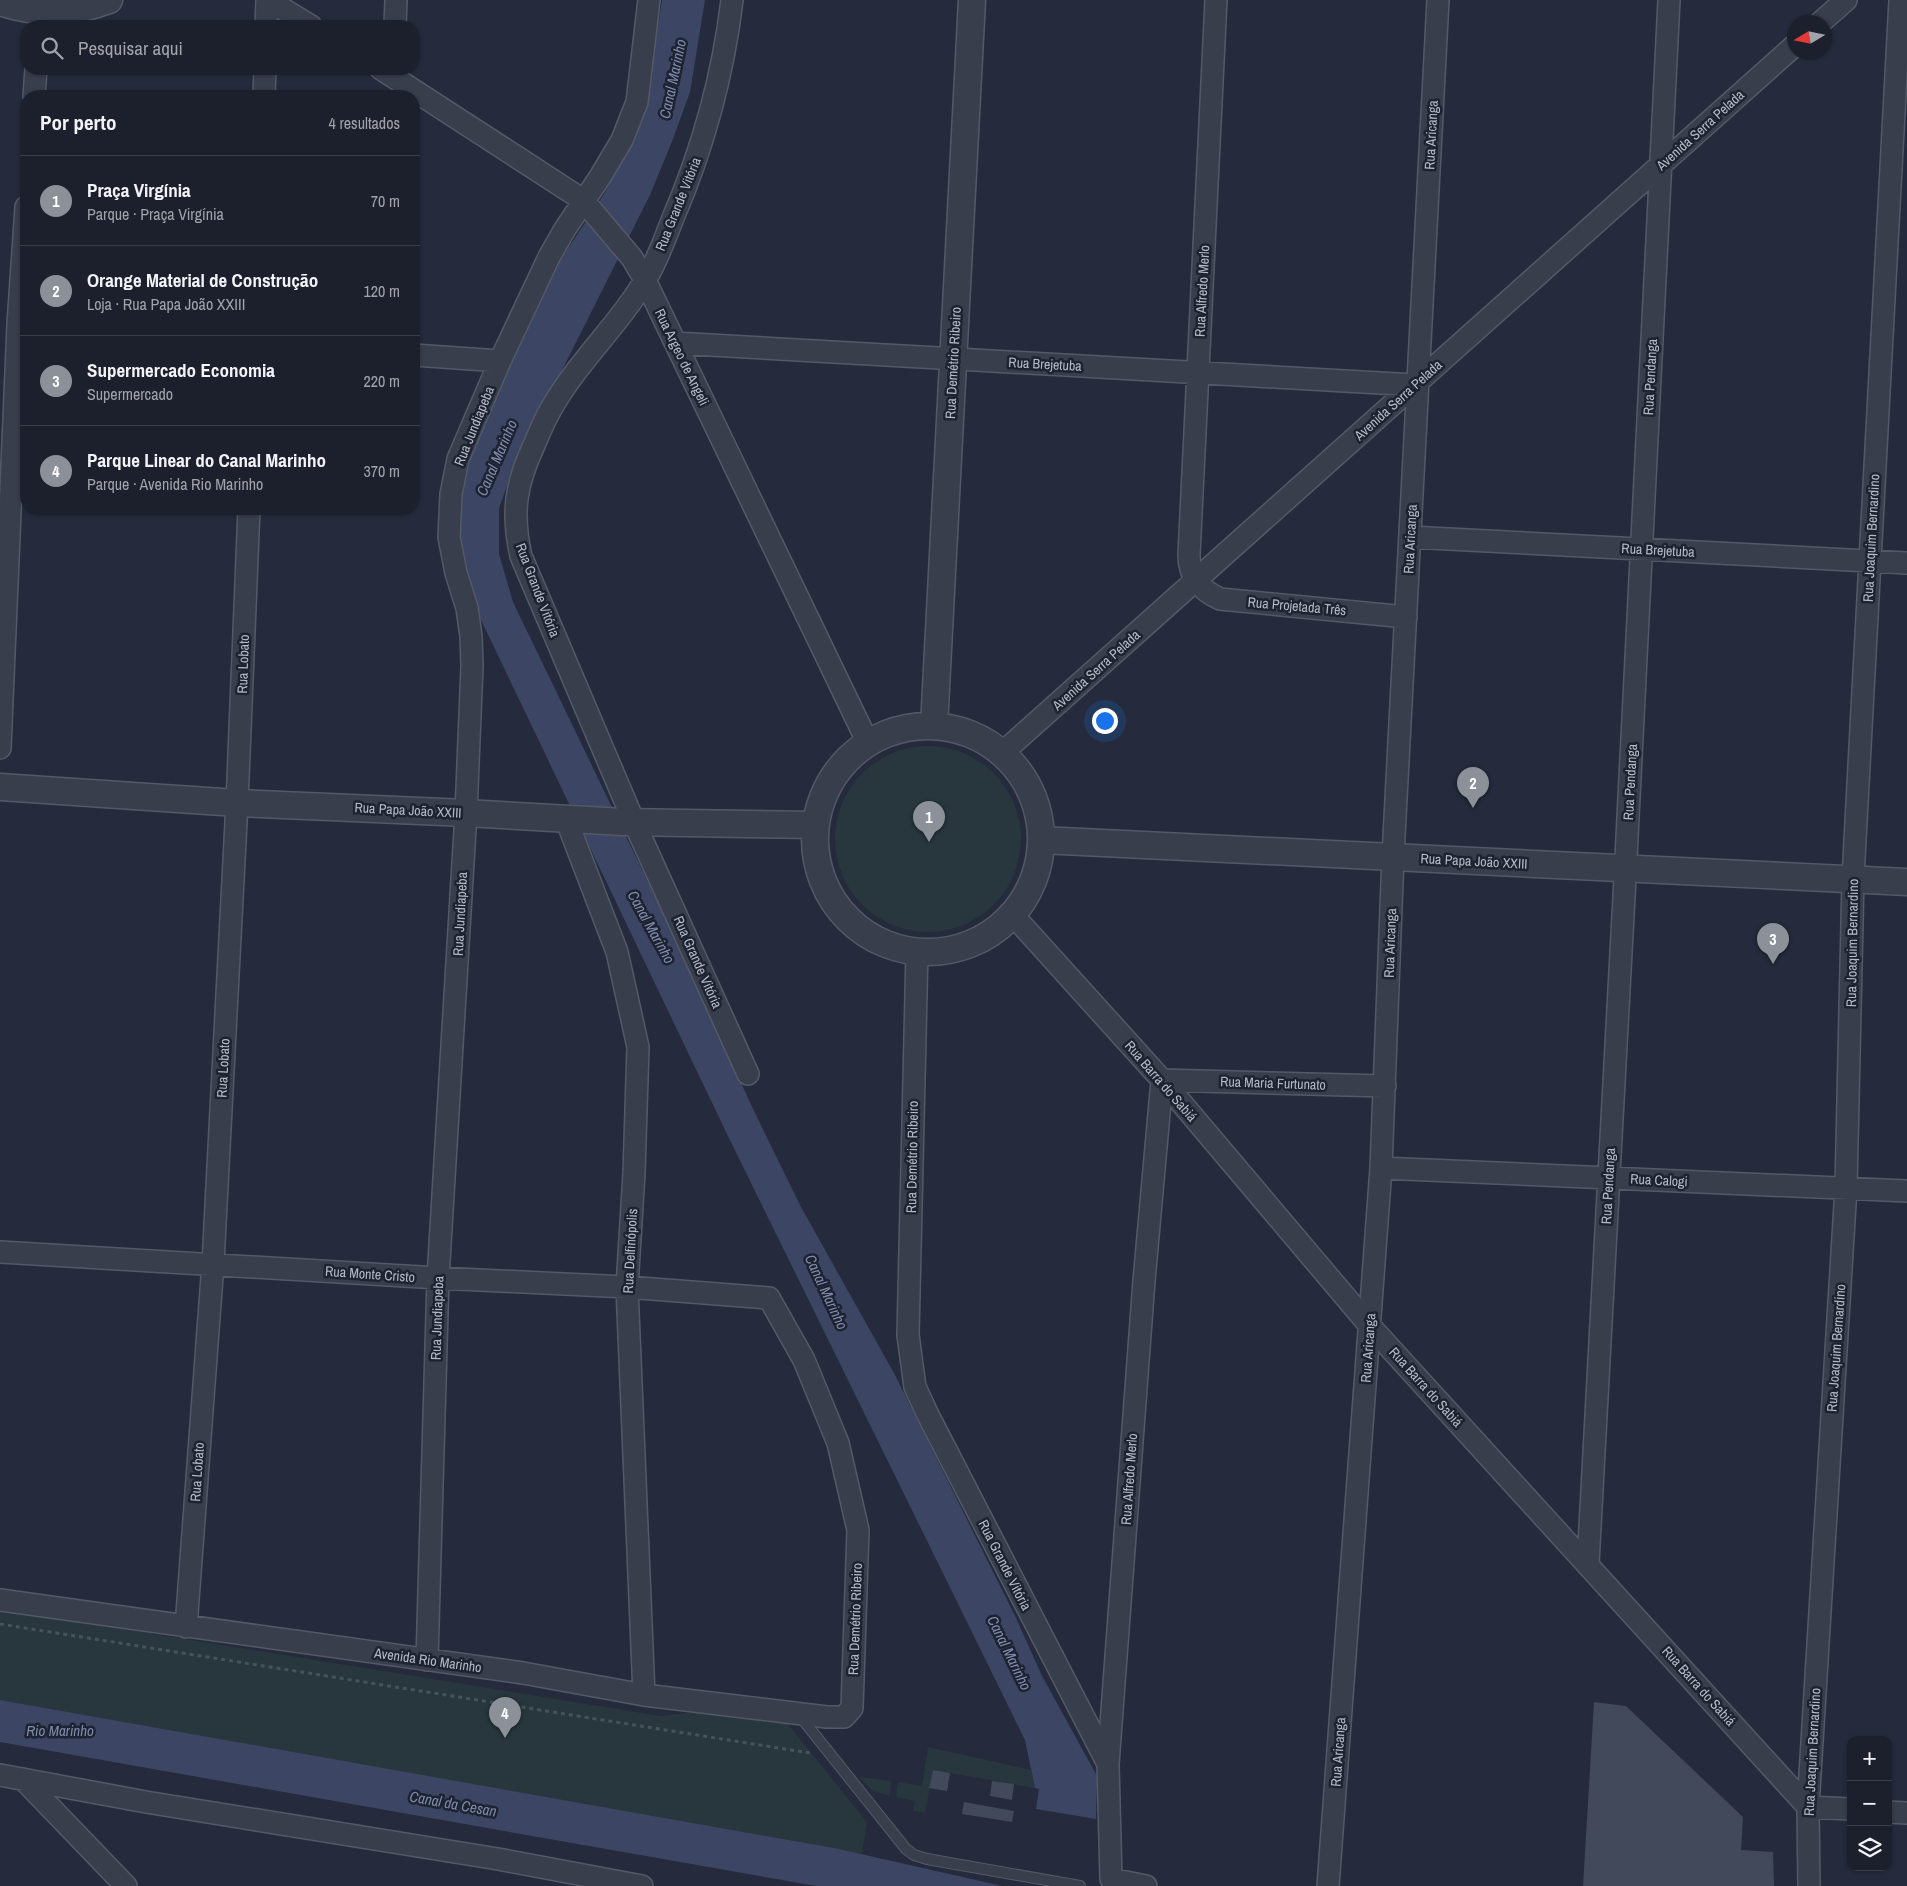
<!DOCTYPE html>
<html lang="pt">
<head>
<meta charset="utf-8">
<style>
  :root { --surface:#1c202d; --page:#252835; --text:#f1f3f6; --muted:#a0a3aa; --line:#3a3e49; --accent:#8c9099 }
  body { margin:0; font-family:"Archivo Narrow",sans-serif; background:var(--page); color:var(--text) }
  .controls { position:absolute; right:15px; bottom:15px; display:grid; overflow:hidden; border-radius:10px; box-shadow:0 1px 4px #0004 }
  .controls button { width:45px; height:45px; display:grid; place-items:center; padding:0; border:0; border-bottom:1px solid var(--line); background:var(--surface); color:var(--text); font:25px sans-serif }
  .compass { position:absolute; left:1787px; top:15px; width:45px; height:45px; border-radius:50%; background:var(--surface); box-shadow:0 1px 4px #0004; rotate:260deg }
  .you { position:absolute; left:1104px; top:720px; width:18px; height:18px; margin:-12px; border:4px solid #fff; border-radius:50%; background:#1a73e8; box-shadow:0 0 0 8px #1a73e833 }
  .badge { display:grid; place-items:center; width:32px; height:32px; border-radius:50%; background:var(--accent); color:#fff; font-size:16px; font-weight:700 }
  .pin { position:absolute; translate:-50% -41px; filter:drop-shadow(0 1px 2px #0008) }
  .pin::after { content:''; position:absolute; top:26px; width:18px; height:15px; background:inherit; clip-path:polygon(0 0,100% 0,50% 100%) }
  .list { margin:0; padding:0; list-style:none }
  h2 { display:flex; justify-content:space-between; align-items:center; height:65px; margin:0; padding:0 20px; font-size:21px }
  h2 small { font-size:16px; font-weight:400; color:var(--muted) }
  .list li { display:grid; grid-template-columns:32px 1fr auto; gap:15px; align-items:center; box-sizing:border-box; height:90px; padding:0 20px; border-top:1px solid var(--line) }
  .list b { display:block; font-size:19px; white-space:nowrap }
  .list p { margin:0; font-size:16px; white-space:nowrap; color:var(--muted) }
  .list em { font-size:16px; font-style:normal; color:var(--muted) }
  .icon { flex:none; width:28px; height:28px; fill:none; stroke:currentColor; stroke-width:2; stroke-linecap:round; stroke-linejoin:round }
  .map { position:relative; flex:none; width:1907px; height:1886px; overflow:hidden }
  .search { position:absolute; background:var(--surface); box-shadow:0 1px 4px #0004; left:20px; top:20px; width:400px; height:55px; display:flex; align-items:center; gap:12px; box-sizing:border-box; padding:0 18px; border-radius:20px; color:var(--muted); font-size:19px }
  .panel { position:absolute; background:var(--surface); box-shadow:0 1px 4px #0004; left:20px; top:90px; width:400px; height:425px; border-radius:20px }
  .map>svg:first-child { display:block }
</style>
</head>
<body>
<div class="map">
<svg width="1907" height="1886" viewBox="0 0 1907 1886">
  <rect width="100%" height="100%" fill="#252b3c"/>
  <!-- green -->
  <path fill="#27373d" d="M835 839a93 93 0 1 1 186 0a93 93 0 1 1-186 0Z
    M0,1609L661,1716L705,1711L787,1723L867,1822L862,1854L0,1700Z
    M928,1747L1031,1770L1035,1788L933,1770L925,1813L913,1811L915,1801L896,1797L898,1782L922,1786Z
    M859,1777L891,1781L890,1796L872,1791Z"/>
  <!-- water -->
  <path fill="#3c4664" d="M662,0H705L690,92L673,139L650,195L515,464L499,508V554L513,602L676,940L753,1109L801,1207L895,1375L1016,1618L1042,1676L1097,1776L1096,1819L1036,1809L1039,1789L1035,1788L1025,1740L726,1132L472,601L455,525L458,479L538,294L604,194L633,141L645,109Z
    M0,1700L839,1849L1002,1886H816L0,1742Z"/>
  <!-- building -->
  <path fill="#41495b" d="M1594,1702L1626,1706L1743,1817L1741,1850L1773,1852L1774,1886H1583Z
    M933,1770L950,1773L947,1791L929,1788Z
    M992,1781L1014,1784L1012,1800L990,1796Z
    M964,1802L1014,1811L1012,1822L962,1814Z"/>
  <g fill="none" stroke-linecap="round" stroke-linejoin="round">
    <!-- service casing -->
    <g stroke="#545967" stroke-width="12">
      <path id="service" d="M799,1715L906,1849L914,1855L927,1859L1080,1886"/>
    </g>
    <!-- minor casing -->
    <g stroke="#545967" stroke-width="24">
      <path id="minor" d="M268,0L311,26
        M732,0C723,76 703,148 673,218C665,238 658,259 647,277C620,324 578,361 551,409C545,419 540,431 535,443C516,483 511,512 521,556L634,822L748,1074
        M1216,0L1189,555C1189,576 1200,590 1220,599L1406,617
        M1821,22L1846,0
        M266,26L267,0
        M395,26L396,0
        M381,69L583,200L632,258L645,280L868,743
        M34,96L36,69
        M264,96L265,69
        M675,343L1415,385
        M414,355L500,361
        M1410,537L1907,563
        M0,748L18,324L26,207
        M1001,754L1794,46
        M566,819L617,952L638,1047L634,1173L627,1287L644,1695
        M1012,914L1162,1080L1370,1326L1808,1807
        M917,951L908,1335L915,1387L928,1415L1108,1764
        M1381,1168L1907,1191
        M0,1252L438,1278L627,1287L769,1298L804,1360L838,1443L858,1530L852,1708L844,1717H827L644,1695L523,1673L0,1600
        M1588,1564L1624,897L1669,0
        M186,1627L213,1263L237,803L249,509
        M427,1660L438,1278L466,813L472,666L471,636L467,608L456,573L449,537L451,494L458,459L500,361L549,257L565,229L600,177L622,140L637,102L649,0
        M0,1775L146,1802L498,1859L642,1886
        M23,1779L126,1886
        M1808,1807L1851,1809
        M1888,1812L1907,1813
        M1146,1886L1111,1879L1108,1764L1144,1281L1162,1080L1385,1086
        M1328,1886L1381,1168L1393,856L1438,0
        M1809,1886L1808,1807L1846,1188L1853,878L1900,0"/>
    </g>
    <!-- tertiary casing -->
    <g stroke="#545967" stroke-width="29">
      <path id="tertiary" d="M0,2C36,14 73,14 109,0
        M934,726L972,0
        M815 839a113 113 0 1 1 226 0a113 113 0 1 1-226 0Z
        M0,787L237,803L466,813L623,822L816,825
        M1041,840L1907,882"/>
    </g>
    <!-- path -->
    <path stroke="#45545a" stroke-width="3" stroke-dasharray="4 4" stroke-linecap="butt" d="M0,1624L810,1753"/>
    <!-- service -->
    <use href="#service" stroke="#393e4c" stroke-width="10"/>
    <!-- minor -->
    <use href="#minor" stroke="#393e4c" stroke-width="21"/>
    <!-- tertiary -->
    <use href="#tertiary" stroke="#393e4c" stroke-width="26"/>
  </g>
  <g text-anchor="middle" stroke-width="5" stroke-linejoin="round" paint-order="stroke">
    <!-- street labels -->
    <g font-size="14" fill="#b5b9c7" stroke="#1e2331">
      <text transform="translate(1700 130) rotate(-42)" y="5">Avenida Serra Pelada</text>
      <text transform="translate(1431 135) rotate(-87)" y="5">Rua Aricanga</text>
      <text transform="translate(678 204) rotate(-68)" y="5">Rua Grande Vitória</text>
      <text transform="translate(1202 291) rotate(-87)" y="5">Rua Alfredo Merlo</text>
      <text transform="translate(682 357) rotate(64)" y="5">Rua Argeo de Angeli</text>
      <text transform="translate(953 363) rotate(-87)" y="5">Rua Demétrio Ribeiro</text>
      <text transform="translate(1045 364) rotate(3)" y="5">Rua Brejetuba</text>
      <text transform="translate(1650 377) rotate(-87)" y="5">Rua Pendanga</text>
      <text transform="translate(1398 400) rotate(-42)" y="5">Avenida Serra Pelada</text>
      <text transform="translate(474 426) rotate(-68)" y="5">Rua Jundiapeba</text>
      <text transform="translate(1871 538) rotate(-87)" y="5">Rua Joaquim Bernardino</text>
      <text transform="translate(1410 539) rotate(-87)" y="5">Rua Aricanga</text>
      <text transform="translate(1658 550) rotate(3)" y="5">Rua Brejetuba</text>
      <text transform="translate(538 590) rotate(69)" y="5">Rua Grande Vitória</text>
      <text transform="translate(1297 606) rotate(5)" y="5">Rua Projetada Três</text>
      <text transform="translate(243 664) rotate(-88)" y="5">Rua Lobato</text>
      <text transform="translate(1096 670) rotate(-42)" y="5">Avenida Serra Pelada</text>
      <text transform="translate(1630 782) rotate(-87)" y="5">Rua Pendanga</text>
      <text transform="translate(408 810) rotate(3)" y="5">Rua Papa João XXIII</text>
      <text transform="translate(1474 861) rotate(3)" y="5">Rua Papa João XXIII</text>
      <text transform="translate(460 914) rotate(-87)" y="5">Rua Jundiapeba</text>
      <text transform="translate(1390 943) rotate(-88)" y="5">Rua Aricanga</text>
      <text transform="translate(1852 943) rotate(-89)" y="5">Rua Joaquim Bernardino</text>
      <text transform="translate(698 962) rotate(66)" y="5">Rua Grande Vitória</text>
      <text transform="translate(223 1068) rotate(-87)" y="5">Rua Lobato</text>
      <text transform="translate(1161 1081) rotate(49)" y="5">Rua Barra do Sabiá</text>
      <text transform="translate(1273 1083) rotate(2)" y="5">Rua Maria Furtunato</text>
      <text transform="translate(912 1157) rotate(-89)" y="5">Rua Demétrio Ribeiro</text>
      <text transform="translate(1659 1180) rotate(3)" y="5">Rua Calogi</text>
      <text transform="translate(1608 1186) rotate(-87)" y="5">Rua Pendanga</text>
      <text transform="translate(630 1251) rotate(-87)" y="5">Rua Delfinópolis</text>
      <text transform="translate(370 1274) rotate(4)" y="5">Rua Monte Cristo</text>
      <text transform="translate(437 1318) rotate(-88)" y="5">Rua Jundiapeba</text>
      <text transform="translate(1368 1348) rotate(-86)" y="5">Rua Aricanga</text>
      <text transform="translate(1836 1348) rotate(-86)" y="5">Rua Joaquim Bernardino</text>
      <text transform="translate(1426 1387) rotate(48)" y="5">Rua Barra do Sabiá</text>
      <text transform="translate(197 1472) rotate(-86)" y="5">Rua Lobato</text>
      <text transform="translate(1129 1479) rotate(-86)" y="5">Rua Alfredo Merlo</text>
      <text transform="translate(1005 1565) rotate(63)" y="5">Rua Grande Vitória</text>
      <text transform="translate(855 1619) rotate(-88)" y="5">Rua Demétrio Ribeiro</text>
      <text transform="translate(428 1660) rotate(8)" y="5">Avenida Rio Marinho</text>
      <text transform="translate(1699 1686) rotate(48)" y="5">Rua Barra do Sabiá</text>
      <text transform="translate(1338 1752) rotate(-86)" y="5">Rua Aricanga</text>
      <text transform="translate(1812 1752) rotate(-87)" y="5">Rua Joaquim Bernardino</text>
    </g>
    <!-- water labels -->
    <g font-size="15" font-style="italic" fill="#7e8bad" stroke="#1e2331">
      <text transform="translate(673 79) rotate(-78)" y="5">Canal Marinho</text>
      <text transform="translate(497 458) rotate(-67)" y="5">Canal Marinho</text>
      <text transform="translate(651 927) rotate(61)" y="5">Canal Marinho</text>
      <text transform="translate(826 1292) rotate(65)" y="5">Canal Marinho</text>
      <text transform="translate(1009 1653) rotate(64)" y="5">Canal Marinho</text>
      <text x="60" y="1736">Rio Marinho</text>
      <text transform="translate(453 1804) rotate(10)" y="5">Canal da Cesan</text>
    </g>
  </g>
</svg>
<div class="controls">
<button>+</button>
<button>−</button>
<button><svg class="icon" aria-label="layers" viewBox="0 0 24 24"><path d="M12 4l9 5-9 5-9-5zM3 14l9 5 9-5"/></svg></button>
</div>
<svg class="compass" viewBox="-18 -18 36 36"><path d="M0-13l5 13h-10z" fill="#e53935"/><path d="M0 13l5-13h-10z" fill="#a0a3aa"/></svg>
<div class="you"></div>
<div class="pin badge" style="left:929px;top:842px">1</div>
<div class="pin badge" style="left:1473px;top:808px">2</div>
<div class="pin badge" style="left:1773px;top:964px">3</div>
<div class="pin badge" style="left:505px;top:1738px">4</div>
<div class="search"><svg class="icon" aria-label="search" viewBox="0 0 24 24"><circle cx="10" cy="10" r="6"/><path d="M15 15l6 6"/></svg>Pesquisar aqui</div>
<section class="panel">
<h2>Por perto<small>4 resultados</small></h2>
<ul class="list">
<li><span class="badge">1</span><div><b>Praça Virgínia</b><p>Parque · Praça Virgínia</p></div><em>70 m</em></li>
<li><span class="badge">2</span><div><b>Orange Material de Construção</b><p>Loja · Rua Papa João XXIII</p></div><em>120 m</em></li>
<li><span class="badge">3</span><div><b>Supermercado Economia</b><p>Supermercado</p></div><em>220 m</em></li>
<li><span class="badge">4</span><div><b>Parque Linear do Canal Marinho</b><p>Parque · Avenida Rio Marinho</p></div><em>370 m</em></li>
</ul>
</section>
</div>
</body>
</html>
